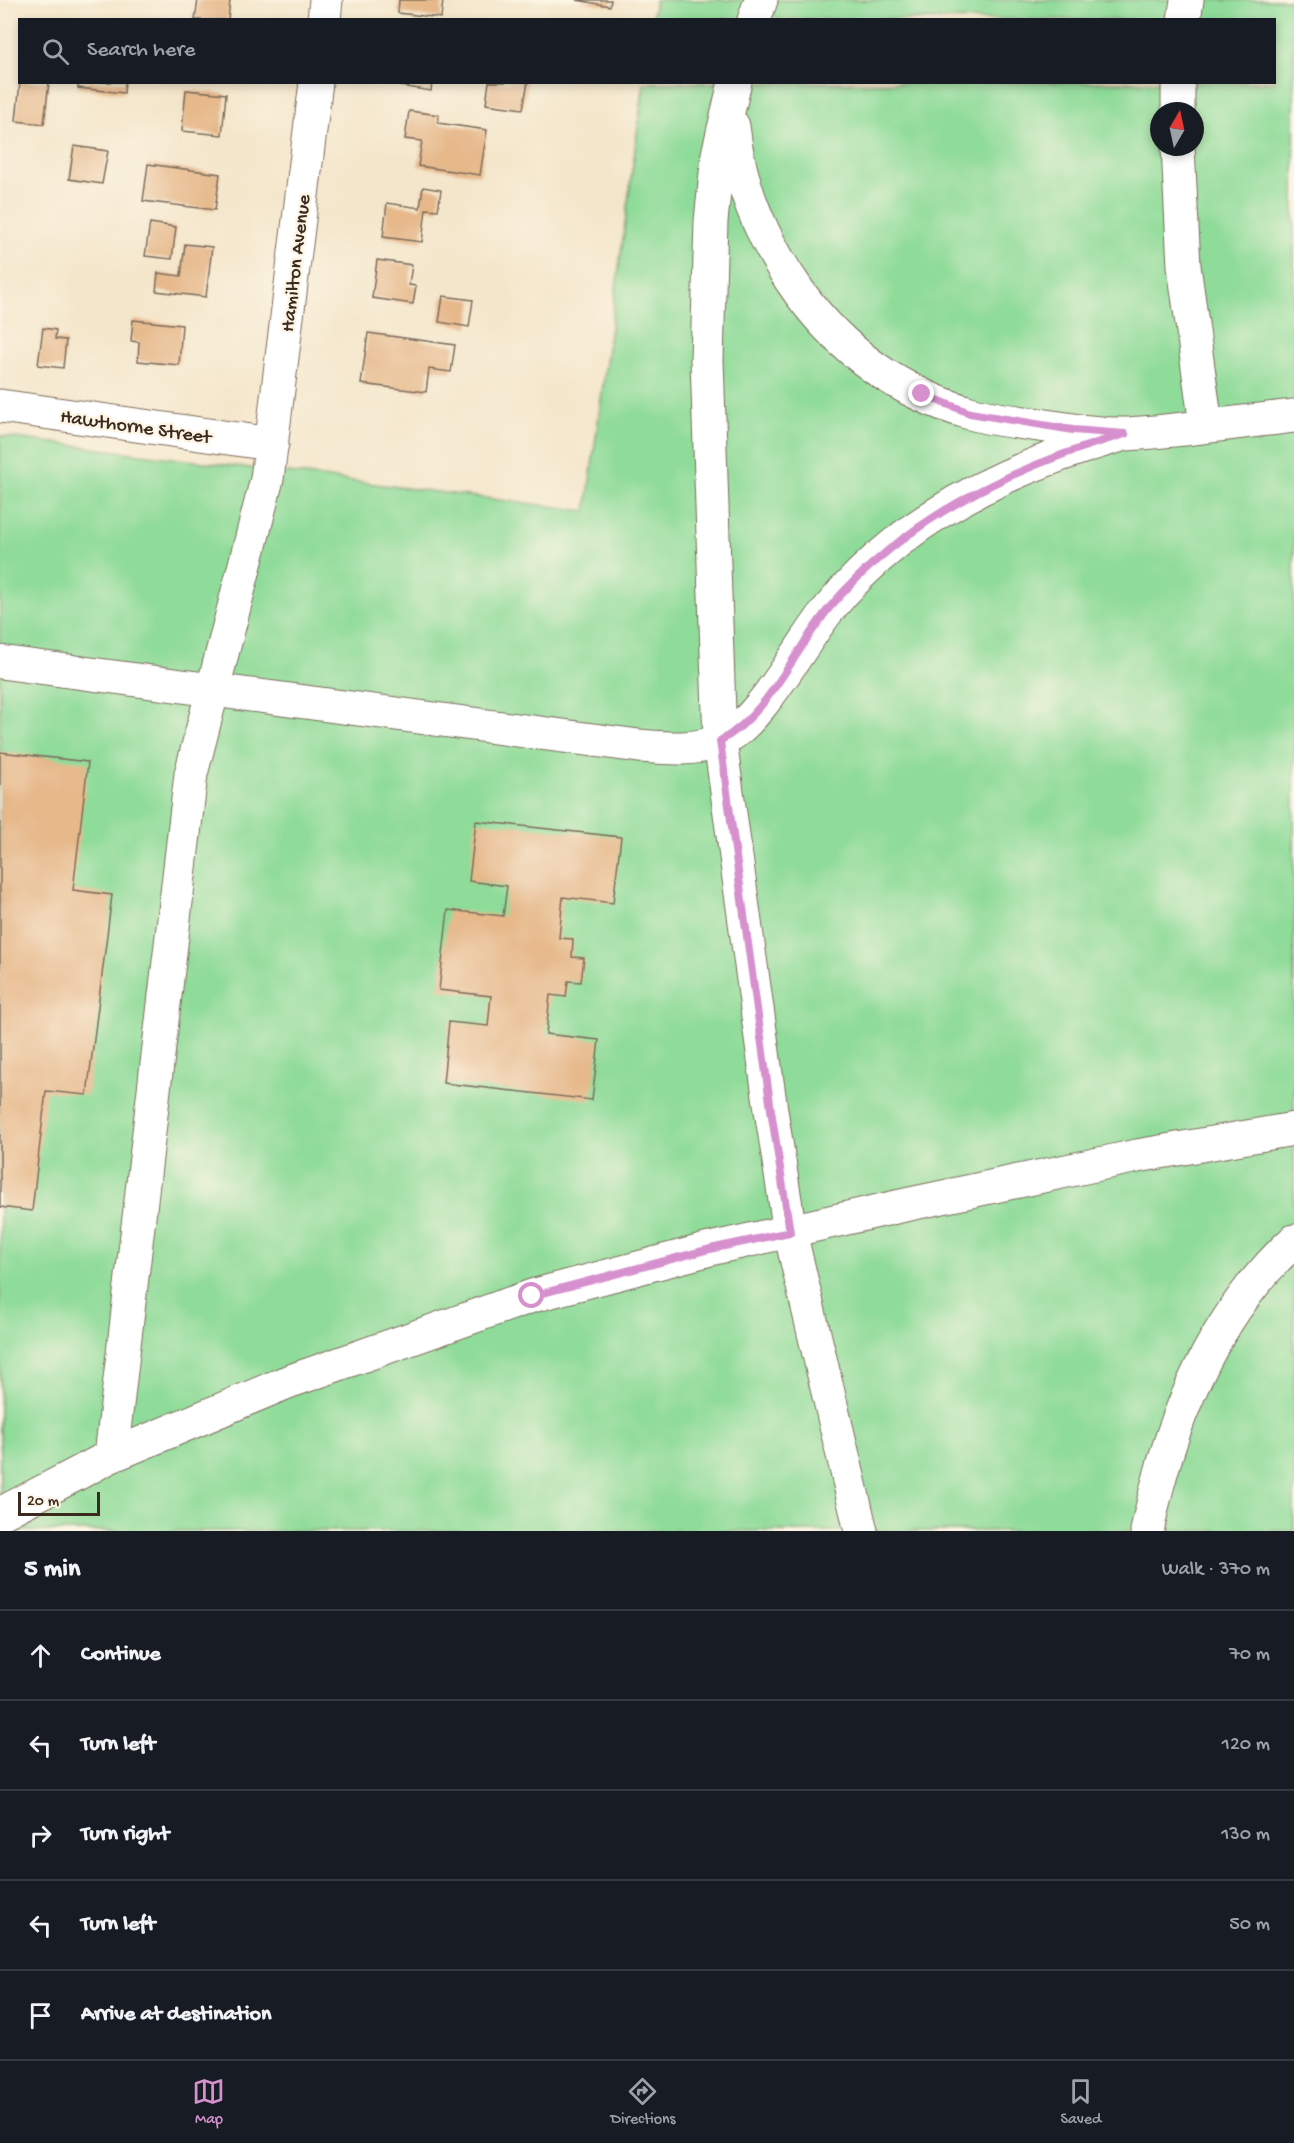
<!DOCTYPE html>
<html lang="en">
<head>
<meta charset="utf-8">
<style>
  :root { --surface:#171b24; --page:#20242c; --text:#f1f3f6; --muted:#9ea1a6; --line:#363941; --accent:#d690ce }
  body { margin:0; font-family:"Gochi Hand",sans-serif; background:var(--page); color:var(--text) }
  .compass { position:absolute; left:1150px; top:102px; width:54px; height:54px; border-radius:50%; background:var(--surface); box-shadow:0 3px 9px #0003; rotate:9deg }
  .scale { position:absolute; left:18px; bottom:15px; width:82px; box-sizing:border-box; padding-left:6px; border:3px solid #3b2a1e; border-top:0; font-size:16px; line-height:21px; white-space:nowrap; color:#3b2a1e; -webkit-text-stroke:4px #fcf5e5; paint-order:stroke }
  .stop { position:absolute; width:18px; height:18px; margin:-14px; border:4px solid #d690ce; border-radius:50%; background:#fff }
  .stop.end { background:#d690ce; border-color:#fff; box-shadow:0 2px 6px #0008 }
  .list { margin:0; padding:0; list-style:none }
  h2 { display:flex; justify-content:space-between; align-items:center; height:78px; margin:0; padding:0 24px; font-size:26px }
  h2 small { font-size:20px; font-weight:400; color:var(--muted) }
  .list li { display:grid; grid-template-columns:39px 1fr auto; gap:18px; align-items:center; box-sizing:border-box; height:90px; padding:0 24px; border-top:2px solid var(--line) }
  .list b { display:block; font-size:22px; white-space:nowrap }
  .list em { font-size:20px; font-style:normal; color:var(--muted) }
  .icon { flex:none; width:33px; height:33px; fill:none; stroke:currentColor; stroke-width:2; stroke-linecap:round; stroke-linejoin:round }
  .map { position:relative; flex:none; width:1294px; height:1531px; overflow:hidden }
  .search { position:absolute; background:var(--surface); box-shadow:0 3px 9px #0003; left:18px; right:18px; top:18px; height:66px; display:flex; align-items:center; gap:15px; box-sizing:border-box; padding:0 21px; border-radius:0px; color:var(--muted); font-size:22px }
  .sheet { height:528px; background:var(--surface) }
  nav { display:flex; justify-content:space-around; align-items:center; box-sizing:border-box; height:84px; border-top:2px solid var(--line); background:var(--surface); font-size:16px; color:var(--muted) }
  nav a { display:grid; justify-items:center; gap:3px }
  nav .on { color:var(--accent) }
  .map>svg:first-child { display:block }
</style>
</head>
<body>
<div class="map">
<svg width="1294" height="1531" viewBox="0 0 1294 1531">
  <rect width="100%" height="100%" fill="#fcf5e5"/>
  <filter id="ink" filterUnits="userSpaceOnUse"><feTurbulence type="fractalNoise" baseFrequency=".0167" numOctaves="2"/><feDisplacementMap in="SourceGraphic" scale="12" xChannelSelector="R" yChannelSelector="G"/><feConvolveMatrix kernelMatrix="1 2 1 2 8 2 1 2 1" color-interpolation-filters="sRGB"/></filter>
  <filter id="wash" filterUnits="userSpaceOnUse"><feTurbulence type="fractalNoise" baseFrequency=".008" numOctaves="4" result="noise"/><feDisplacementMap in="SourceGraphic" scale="24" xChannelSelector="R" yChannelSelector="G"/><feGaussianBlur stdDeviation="1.35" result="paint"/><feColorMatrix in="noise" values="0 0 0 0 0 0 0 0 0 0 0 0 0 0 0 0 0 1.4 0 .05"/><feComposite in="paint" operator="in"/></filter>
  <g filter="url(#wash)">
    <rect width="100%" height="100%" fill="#f4e6cb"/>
    <!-- green -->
    <path fill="#8fdb99" stroke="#65825c" stroke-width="1.5" fill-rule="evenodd" d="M655,0H1294V1531H0V436L586,511L644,83L1274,82V20L652,19ZM1159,111H1195V147H1159Z"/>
    <g id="blocks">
      <!-- building -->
      <path fill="#e6b88a" d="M198,0H230L228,20H195Z
        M399,0H443L441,18L398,13Z
        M576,0H611L610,6Z
        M20,82H49L44,124L16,121Z
        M78,82H125L124,93L78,88Z
        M401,82H432L431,91L401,86Z
        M489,82H528L523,109L486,104Z
        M186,90L226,94L222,135L182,131Z
        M409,111L439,115L438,123L487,130L480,175L418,166L422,141L405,139Z
        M74,146L108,151L102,184L69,179Z
        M148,164L220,174L215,210L143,201Z
        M423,187L441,190L438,210L426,209L422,242L383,237L387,203L420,208Z
        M150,223L176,227L172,259L145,256Z
        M185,244L212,247L206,297L156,291L158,273L181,276Z
        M377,260L412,265L409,285L416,286L413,304L372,298Z
        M443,296L473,300L469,327L439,322Z
        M133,320L182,325L179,365L138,361L139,342L131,341Z
        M43,328L56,330L55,339L66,340L63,368L38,365Z
        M368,333L455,345L451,372L429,369L426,392L361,384Z
        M0,752L88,762L73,890L112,895L87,1095L46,1091L32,1211L0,1207Z
        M476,821L621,837L613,903L563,897L559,938L573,939L572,957L584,958L581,982L568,981L566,997L550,995L546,1034L599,1040L592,1100L443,1083L449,1022L488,1026L491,996L439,990L448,910L503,916L507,886L469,881Z"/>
    </g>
  </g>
  <g filter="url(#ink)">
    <use href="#blocks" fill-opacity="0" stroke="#7c6c5b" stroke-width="1.5"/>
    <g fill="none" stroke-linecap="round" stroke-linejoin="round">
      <!-- minor casing -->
      <g stroke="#7c6c5b" stroke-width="35">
        <path id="minor" d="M324,20L326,0
          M754,20L761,0
          M1184,20L1187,0
          M735,82L718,154L711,221L707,360L720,741L771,1110L790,1232L861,1531
          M1178,111V82
          M733,126C739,186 764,243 799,292C842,351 899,393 970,413C994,420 1021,422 1046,426C1072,430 1101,435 1127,434C1183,431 1239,422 1294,416
          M1178,147L1184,266L1206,425
          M0,406L272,444
          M0,662L639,746C666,748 694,751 720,741C758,726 802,642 829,609C848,585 873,561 897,542C965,488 1043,458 1125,434
          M111,1456L191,774L267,479L316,82
          M0,1514L111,1456L285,1383L532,1296L710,1249L905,1205L1137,1156L1294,1129
          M1147,1531C1169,1422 1211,1317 1294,1241"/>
      </g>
      <!-- minor -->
      <use href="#minor" stroke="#fff" stroke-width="33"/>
    </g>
  </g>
  <g fill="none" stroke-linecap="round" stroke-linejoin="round" filter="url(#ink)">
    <!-- route -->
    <path stroke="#d690ce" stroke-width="8" d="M532,1296L710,1249L790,1232L771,1110L720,741C770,713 794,650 830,607C908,516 1013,467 1125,434L1073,430L970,413L922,394"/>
  </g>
  <g text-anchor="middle" stroke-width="5" stroke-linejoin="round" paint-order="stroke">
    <!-- street labels -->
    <g font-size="20" fill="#3b2a1e" stroke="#fcf5e5">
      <text transform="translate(294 263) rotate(-83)" y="7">Hamilton Avenue</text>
      <text transform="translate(136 425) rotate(8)" y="7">Hawthorne Street</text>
    </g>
  </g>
</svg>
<svg class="compass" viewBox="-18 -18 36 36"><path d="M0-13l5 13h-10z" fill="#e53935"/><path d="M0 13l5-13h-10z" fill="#9ea1a6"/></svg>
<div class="scale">20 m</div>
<div class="stop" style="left:532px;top:1296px"></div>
<div class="stop end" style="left:922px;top:394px"></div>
<div class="search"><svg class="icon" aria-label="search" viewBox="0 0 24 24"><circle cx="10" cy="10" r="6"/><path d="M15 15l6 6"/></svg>Search here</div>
</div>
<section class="sheet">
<h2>5 min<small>Walk · 370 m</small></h2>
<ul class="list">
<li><svg class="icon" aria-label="ahead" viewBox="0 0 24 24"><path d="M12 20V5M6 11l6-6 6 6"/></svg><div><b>Continue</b></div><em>70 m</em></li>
<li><svg class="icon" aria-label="left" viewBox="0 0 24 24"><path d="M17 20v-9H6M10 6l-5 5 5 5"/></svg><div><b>Turn left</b></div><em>120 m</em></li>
<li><svg class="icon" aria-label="right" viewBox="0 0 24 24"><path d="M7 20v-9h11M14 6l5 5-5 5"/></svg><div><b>Turn right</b></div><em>130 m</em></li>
<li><svg class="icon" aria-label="left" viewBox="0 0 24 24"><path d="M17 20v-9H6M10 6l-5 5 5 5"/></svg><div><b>Turn left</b></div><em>50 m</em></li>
<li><svg class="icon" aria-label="arrive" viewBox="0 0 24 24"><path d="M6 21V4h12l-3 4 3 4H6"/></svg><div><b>Arrive at destination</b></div></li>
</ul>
</section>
<nav>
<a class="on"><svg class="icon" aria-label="map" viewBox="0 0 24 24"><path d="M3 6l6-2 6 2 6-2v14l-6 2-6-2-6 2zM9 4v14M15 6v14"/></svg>Map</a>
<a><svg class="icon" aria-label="directions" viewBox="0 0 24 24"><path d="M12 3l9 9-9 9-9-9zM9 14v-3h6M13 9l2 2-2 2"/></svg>Directions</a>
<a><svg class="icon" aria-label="saved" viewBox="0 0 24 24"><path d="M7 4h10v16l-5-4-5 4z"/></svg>Saved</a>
</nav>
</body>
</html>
